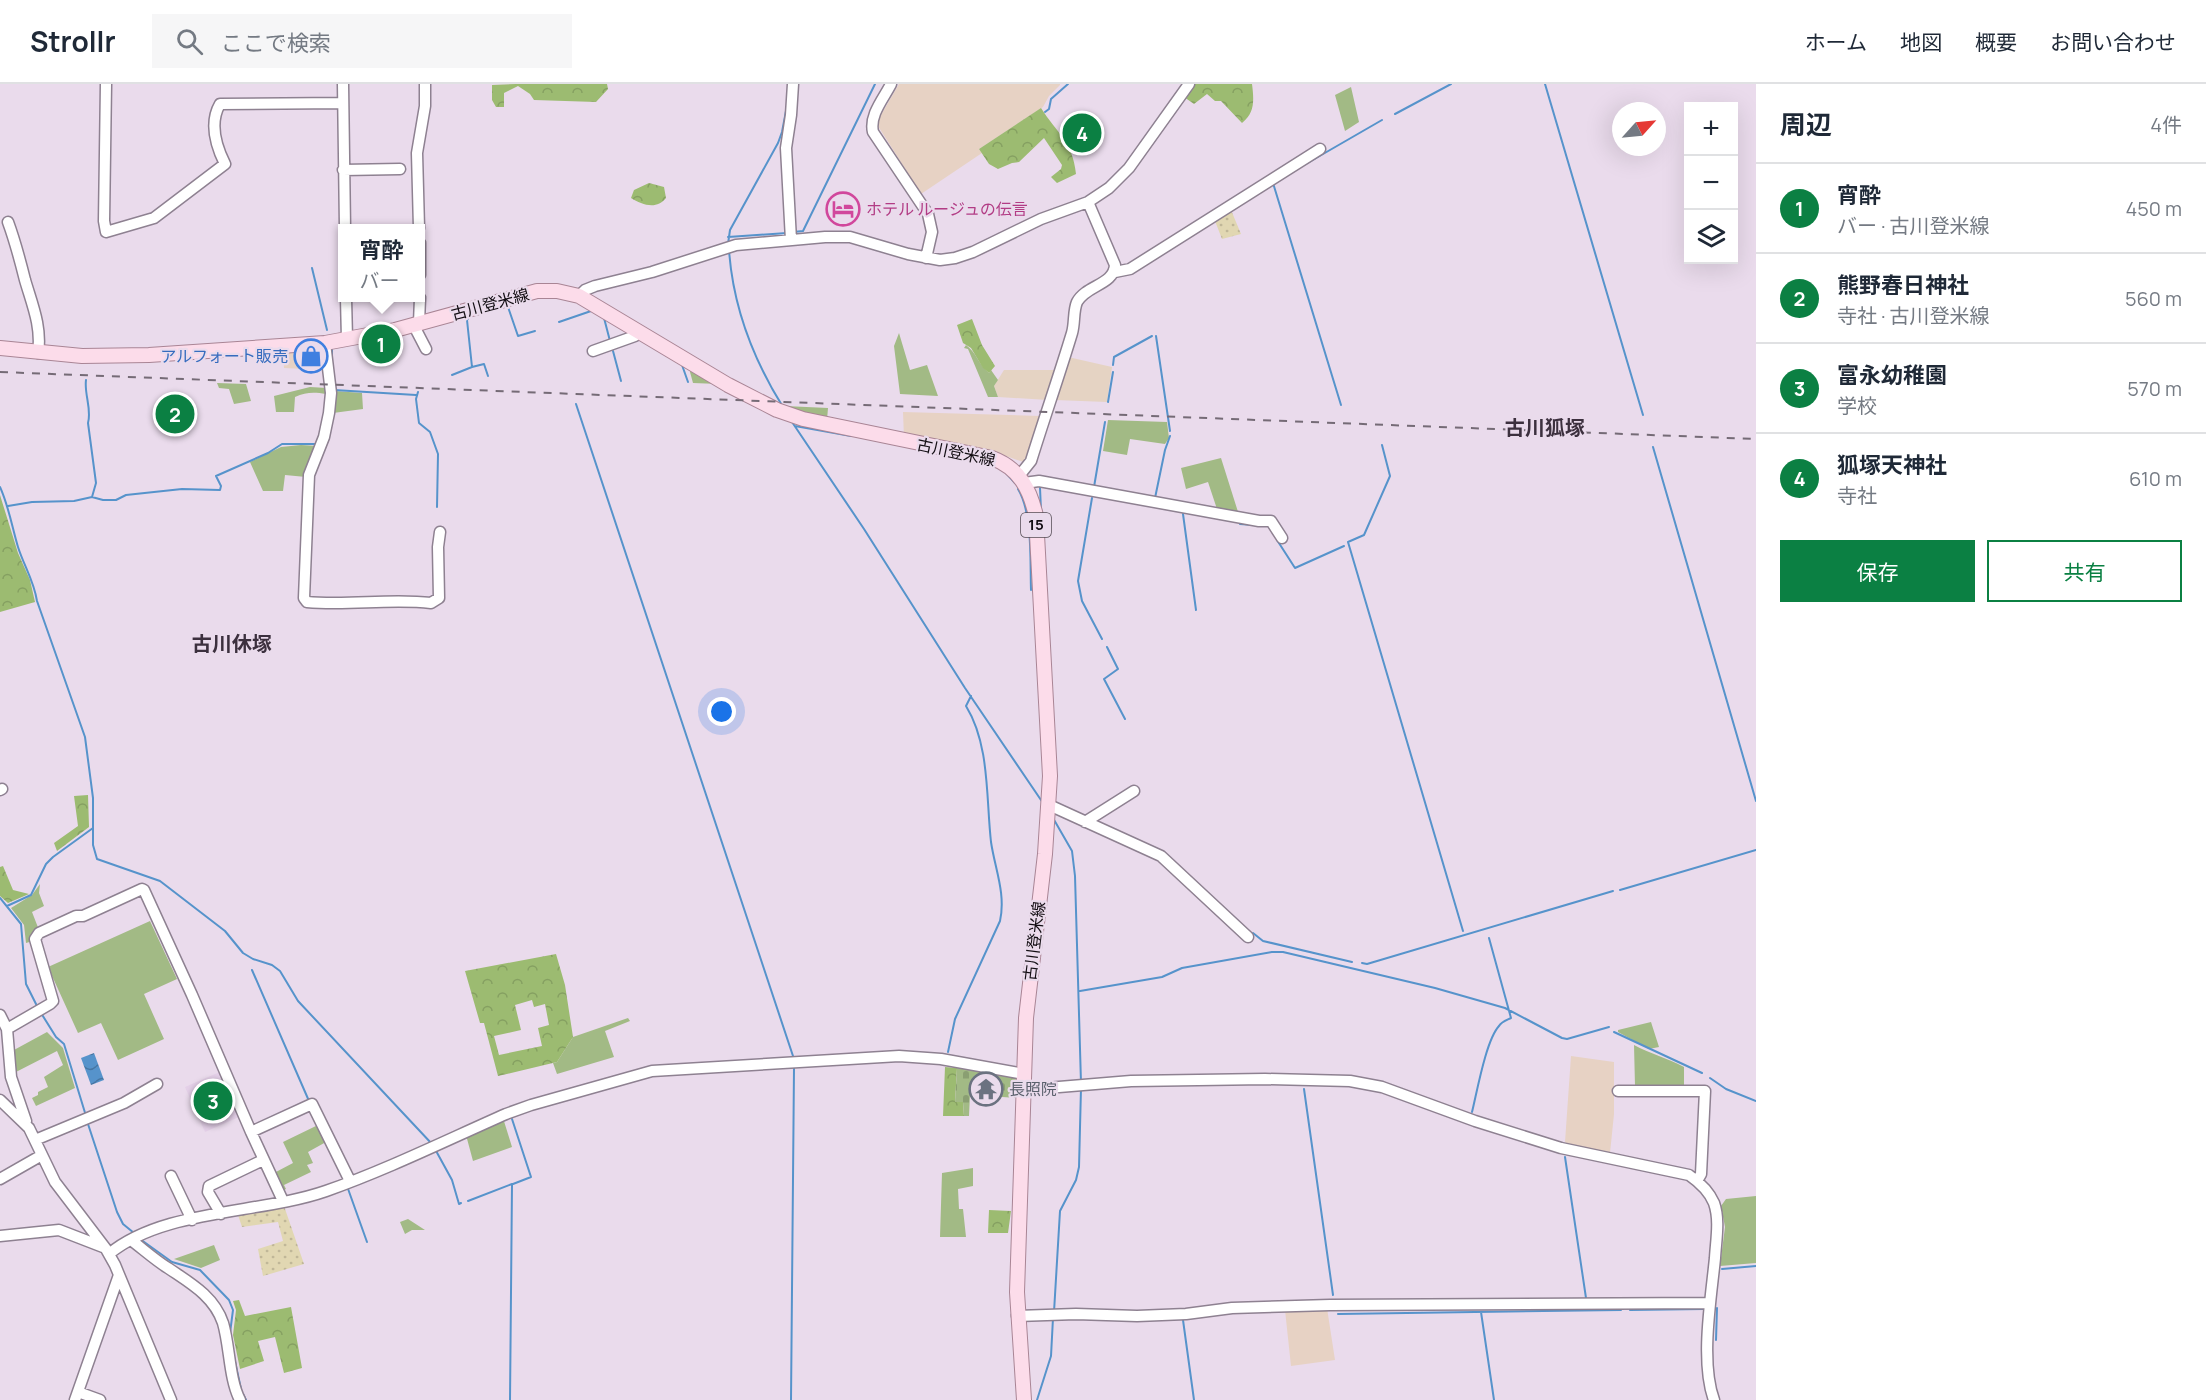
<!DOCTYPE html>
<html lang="ja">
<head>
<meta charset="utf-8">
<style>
  :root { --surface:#fff; --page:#f6f6f7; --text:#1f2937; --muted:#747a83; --line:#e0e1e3; --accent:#0b8043 }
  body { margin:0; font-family:Manrope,"Noto Sans JP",sans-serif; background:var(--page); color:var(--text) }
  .controls { position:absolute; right:18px; top:18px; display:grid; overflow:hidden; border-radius:0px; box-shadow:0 6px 24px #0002 }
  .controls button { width:54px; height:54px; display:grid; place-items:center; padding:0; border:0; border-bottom:2px solid var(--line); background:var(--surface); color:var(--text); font:30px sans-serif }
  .compass { position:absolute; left:1612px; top:18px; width:54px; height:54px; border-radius:50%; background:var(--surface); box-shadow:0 6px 24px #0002; rotate:63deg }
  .you { position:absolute; left:722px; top:628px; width:21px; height:21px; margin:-15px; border:4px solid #fff; border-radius:50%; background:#1a73e8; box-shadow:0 0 0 9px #1a73e833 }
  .badge { display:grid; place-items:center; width:39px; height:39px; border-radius:50%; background:var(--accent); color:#fff; font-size:20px; font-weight:700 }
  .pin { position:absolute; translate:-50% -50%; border:3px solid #fff; box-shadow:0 2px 6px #0006 }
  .popup { position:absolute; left:338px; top:140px; width:87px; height:78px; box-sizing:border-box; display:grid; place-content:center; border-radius:0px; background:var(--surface); filter:drop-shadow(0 2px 4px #0005); font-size:20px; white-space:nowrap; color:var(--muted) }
  .popup b { font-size:22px; color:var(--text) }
  .popup::after { content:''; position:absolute; left:50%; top:100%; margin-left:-12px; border:12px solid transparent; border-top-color:var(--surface) }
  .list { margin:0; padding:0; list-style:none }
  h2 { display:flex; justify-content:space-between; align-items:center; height:78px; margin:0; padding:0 24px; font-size:26px }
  h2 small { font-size:20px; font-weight:400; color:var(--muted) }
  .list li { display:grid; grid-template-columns:39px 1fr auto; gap:18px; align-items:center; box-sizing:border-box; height:90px; padding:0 24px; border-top:2px solid var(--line) }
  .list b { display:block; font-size:22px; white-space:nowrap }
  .list p { margin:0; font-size:20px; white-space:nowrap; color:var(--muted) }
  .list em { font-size:20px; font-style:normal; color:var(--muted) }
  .actions { display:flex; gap:12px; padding:18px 24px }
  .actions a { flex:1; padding:14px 0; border:2px solid var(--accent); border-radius:0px; text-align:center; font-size:21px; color:var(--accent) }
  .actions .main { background:var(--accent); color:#fff }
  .icon { flex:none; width:33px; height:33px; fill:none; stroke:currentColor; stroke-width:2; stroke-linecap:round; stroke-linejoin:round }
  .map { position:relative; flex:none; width:1756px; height:1316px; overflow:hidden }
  header { display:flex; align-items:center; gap:36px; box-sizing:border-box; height:84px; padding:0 30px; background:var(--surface); border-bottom:2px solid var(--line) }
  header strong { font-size:28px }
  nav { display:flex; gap:33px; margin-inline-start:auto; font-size:21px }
  .search { width:420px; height:54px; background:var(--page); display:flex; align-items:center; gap:15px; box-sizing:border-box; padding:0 21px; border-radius:0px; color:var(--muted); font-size:22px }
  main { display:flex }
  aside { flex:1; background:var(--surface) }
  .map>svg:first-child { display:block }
</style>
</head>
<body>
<header>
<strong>Strollr</strong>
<div class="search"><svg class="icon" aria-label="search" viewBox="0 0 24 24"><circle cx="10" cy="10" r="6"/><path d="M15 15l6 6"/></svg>ここで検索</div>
<nav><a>ホーム</a><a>地図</a><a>概要</a><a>お問い合わせ</a></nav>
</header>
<main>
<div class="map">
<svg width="1756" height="1316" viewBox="0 0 1756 1316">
  <defs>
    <pattern id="forest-crowns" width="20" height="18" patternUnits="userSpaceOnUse" patternTransform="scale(1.5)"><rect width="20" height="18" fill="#9cbb71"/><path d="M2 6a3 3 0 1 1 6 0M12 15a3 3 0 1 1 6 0" fill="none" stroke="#85a061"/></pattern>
    <pattern id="sand-dots" width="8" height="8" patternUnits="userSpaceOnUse" patternTransform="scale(1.5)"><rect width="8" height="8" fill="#e1d7b2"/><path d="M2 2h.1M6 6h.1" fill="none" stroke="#c0b798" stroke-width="1.8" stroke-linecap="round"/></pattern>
    <pattern id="cemetery-stones" width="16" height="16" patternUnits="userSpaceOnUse" patternTransform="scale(1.5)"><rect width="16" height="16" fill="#a2ba85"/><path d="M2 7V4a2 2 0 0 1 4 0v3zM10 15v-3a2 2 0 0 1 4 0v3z" fill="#8a9f72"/></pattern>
    <pattern id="water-waves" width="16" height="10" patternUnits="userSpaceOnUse" patternTransform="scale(1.5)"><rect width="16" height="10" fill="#5693cb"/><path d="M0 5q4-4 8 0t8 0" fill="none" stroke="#4676a3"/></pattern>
  </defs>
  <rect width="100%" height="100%" fill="#eadbec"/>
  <!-- commercial -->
  <path fill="#e7d2c4" d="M899,0H1060V1L1049,12L1043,23L979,65L982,69L921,110L878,42V36Z
    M321,264L325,286L284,284L283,267Z
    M903,328L1040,332L1026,379L989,366L904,354Z
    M1571,972L1614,978V1030L1610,1069L1576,1064L1565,1058Z
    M1327,1224L1335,1276L1291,1282L1285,1226Z"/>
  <!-- industrial -->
  <path fill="#e5d3c3" d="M1068,273L1112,283L1107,318L1055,316Z
    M1004,286H1056L1048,316L998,313L994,302Z"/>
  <!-- built -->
  <path fill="#e4d0e8" d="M222,987L241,1032L205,1048L185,1003Z"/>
  <!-- grass -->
  <path fill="#a2ba85" d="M1351,3L1359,38L1345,47L1335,11Z
    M899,249L910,286L927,281L938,312L900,310L894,262Z
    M966,261C976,268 979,281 989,289L991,286L998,296L994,302L998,313H988L968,265L964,264Z
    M692,283L719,300L693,299L690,288Z
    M217,299L246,300L251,317L234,320L229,305L219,304Z
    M310,303L327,304L326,310C314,308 306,308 295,313L294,328H276L274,312Z
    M335,307L362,309L363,325L333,329Z
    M785,322L828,324L827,336L788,328Z
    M1108,336L1167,338L1169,354L1165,360L1130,355L1127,371L1103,367Z
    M301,361L318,362L306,393L285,391L283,407H263L250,378L281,363Z
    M1221,374L1239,431L1218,428L1208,398L1186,405L1181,384Z
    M40,800L39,809L44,822L32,828L39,846L32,849L33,857L26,859L24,841L11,824L32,811Z
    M150,837L177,895L144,910L164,955L118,976L101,939L78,949L48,883Z
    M628,934L630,937L605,947L614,973L557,990L553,979L557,978L573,953Z
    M1651,938L1659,963L1649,965L1618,948V946Z
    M47,948L63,964L75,1004L36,1022L32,1014L38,1011V1008L48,1003L44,993L63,981L57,967L14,989V966Z
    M1634,961C1651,970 1667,974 1684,983V1004L1635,1002Z
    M503,1034L512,1063L473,1077L466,1051Z
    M318,1041L326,1058L308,1068L313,1079L307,1081L311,1088L284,1101L286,1105L282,1107L274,1089L293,1079L283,1058Z
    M973,1084V1102L958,1105L959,1125H963L966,1153H940L942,1089Z
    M1756,1112V1179L1720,1182L1725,1143L1721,1122L1726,1115Z
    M408,1135L425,1146H412L405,1150L400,1138Z
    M214,1161L220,1176L201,1184L174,1175Z"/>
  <!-- forest -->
  <path fill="url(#forest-crowns)" fill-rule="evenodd" d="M516,0H607L608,5L596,18L534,16L530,10L518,2L504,9V23H496L492,16V1Z
    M1195,0H1252C1254,16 1255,29 1242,39L1221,17H1215L1207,10L1194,20L1184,13Z
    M1041,24C1056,48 1073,58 1076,90L1057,99L1051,93L1061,85L1062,81L1044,54L1019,78L1012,79L998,85L989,80L979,65Z
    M649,99L664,103L666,114C657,126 642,121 631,114L634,106Z
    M972,235L982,261L995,282L989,289L983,284L971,264L963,259L957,241Z
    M0,411L18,469L30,496L35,518L0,528Z
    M88,711L89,743L57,767L54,759L78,742L74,712Z
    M3,782L13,806L29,810L8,819L0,812V783Z
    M556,870L565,901L573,953L557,978L498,992L484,939H480L465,887ZM532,916L534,923L545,920L549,941L538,944L542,962L499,971L494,952L521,946L515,921Z
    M945,983L957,984L955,1018H963L964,1032H943Z
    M989,1126L1011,1127L1008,1149H988Z
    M239,1216L245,1232L291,1223L302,1284L284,1289L275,1253L258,1257L264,1277L240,1285L233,1251L236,1226L233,1217Z"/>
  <!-- sand -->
  <path fill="url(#sand-dots)" d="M1231,126L1241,150L1222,155L1215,137Z
    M284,1122L304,1180L263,1192L258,1165L283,1157L278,1138L242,1143L238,1131Z"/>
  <!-- cemetery -->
  <path fill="url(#cemetery-stones)" d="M957,984L1014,992L1017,996L1018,1014L970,1011L969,1032H964L963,1018H955Z"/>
  <!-- water -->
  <path fill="url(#water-waves)" d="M94,969L104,996L91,1001L81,974Z"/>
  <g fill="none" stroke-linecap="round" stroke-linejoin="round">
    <!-- stream -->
    <path stroke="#5693cb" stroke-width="2" d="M1545,0L1643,331
      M1045,28L1049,25L1051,15L1068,0
      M1395,30L1451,0
      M1304,81L1382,36
      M1273,99L1341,321
      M793,148L803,147L875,0
      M728,153L787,149
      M728,160L730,146L778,59L782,48L786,27
      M729,166C733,223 753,275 783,323
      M312,184L327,246
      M506,223H508L518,252L535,247
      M492,226L501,224
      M470,232L467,236L472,283
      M604,234L610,257
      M559,238L594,226
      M1156,252L1170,347
      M332,266V275
      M613,267L621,297
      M682,281L688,298
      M1113,281L1114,273L1152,252
      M452,291L472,283L484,280L488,292
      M86,296C84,310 92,325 88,339L96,399L92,413
      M334,306L416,311
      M418,308L416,315L419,339L430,348L438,370L437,423
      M1108,318L1113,288
      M576,320L793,972
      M792,338L864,445L965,604L1043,719
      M795,342L851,352
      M1382,361L1390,392L1364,451L1348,458L1463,847
      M1653,363L1756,717
      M1006,389L1015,399
      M0,403C9,423 12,443 18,463C24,482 34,497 37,517L85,653L93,714V761L97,775L160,797L225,847L243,869L253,875L272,881L280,887L298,917L432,1060
      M1094,403L1105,338
      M1040,404L1041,426
      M1018,405C1033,430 1030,477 1031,506
      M1092,414L1078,497L1082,517L1102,555
      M1155,414L1165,366L1170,352
      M8,422L32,418L74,417L92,413L103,416H116L126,411L182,405L220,406L221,402L216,392L268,369L282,360H315
      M1183,430L1196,526
      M1240,440L1254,441
      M1277,456L1295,484L1344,462
      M1107,563L1118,585L1104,595L1125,635
      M1053,734L1072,767L1075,792L1081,999
      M1620,806L1756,766
      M0,814L21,840L26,900L38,924
      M7,822L31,811L46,780L53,773L93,744
      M1253,849L1263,857L1352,878
      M1362,879L1367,880L1613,807
      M252,886L309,1017
      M1080,907L1162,893L1182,884L1272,868H1283L1435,904L1505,924L1562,954L1567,955L1609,943
      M41,929L56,953L64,960L86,1032
      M1614,948L1702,989
      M948,968L955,935L1000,837C1006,810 995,785 991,758C986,714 990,661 966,622L971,612
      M1710,994L1726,1005L1756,1017
      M1304,1005L1333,1211
      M1472,1028C1477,1008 1486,956 1499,942C1501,938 1507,936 1511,934L1489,854
      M512,1035L531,1093L513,1100
      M87,1037L117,1128L123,1140L134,1149
      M435,1065L452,1096L459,1120L461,1119
      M1565,1073L1586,1214
      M347,1102L367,1158
      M468,1117L512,1100L510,1316
      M140,1155L172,1178L200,1186L229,1216L233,1226L230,1249
      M1722,1185L1756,1182
      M1630,1226L1704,1225
      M1054,1228L1060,1127L1076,1096L1079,1083L1081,1004
      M1481,1228L1494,1316
      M1338,1230L1621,1226
      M1183,1236L1194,1316
      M1716,1256L1717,1224
      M234,1273L241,1305
      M243,1310L246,1316
      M791,1316L794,984
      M1037,1316L1051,1272L1053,1234"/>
    <!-- minor casing -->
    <g stroke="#8e8191" stroke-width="13">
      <path id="minor" d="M106,0L104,137L106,148L154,134L225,80C216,62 209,39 220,20L343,19
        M343,0L345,144
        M891,0C884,14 869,31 873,48L928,130L932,148L926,174
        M343,86L400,85
        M8,138C15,157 20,176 25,196C32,220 42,243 38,269
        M419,144L417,69L425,22V0
        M791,156L786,64L791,31L793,0
        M420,159V191
        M1115,188L1130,185L1320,65
        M579,212L585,206L595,202L652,188L736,161L825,153H850L908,170L940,176L955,174L973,168L1041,135L1088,118L1109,104L1129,84L1189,0
        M346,214L347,255
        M419,239L420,214
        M413,240L426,265
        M325,259L331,309L329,329L324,353L309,391L304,514L307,518C349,522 390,514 431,519L439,514L438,463L440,448
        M593,267L635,252L639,247
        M1019,392L1031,377C1044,335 1059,292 1072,249C1075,239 1073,227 1077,218C1086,201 1114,201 1115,181L1088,118
        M1024,399L1039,397L1259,437H1271L1282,454
        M0,706L2,705
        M1049,721L1161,772L1248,853
        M1085,738L1134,707
        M0,931L7,945L11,993L26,1037
        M7,945L50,920L53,917L35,855L39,849L76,832H83L142,805L144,806L192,911L251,1048L283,1117
        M1023,1006L1131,997L1265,995L1350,997L1382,1003L1475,1037L1561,1064L1689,1091C1699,1098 1709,1107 1714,1119C1720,1136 1716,1156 1715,1174C1711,1215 1700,1278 1714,1316
        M1618,1007H1705L1701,1090L1697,1097
        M0,1016L29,1044L55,1098L106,1165L115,1181L171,1316
        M251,1048L312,1020L350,1097
        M35,1056L124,1019L157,1000
        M171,1092L192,1136
        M0,1095L42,1071
        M221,1130L208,1108L209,1102L263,1076
        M0,1152L59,1146L103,1163
        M131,1156C143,1165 155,1176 168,1184C190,1199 214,1212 223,1239C230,1263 229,1295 240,1316
        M109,1170C163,1125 260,1130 326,1107C386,1086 447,1056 506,1030L531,1021L652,987L899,972L941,975L1024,990
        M1017,1232L1076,1230L1137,1232L1186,1230L1232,1224L1330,1221L1710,1219
        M78,1308L100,1316
        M75,1316L119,1191"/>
    </g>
    <!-- major casing -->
    <g stroke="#a98595" stroke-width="16">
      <path id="major" d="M0,264L82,272L149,271L325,259L395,246L537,207H557L579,212L728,301L777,326L803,335L992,374C1019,384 1030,405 1036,432L1050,692L1045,770L1026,934L1017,1208L1024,1316"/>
    </g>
    <!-- minor -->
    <use href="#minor" stroke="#fff" stroke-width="10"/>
    <!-- major -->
    <use href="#major" stroke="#fcdcea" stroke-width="14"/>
    <!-- rail -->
    <path stroke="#756b76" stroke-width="2" stroke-dasharray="8 8" stroke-linecap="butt" d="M0,288L1756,355"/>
  </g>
  <!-- icons -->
  <defs>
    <g id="hotel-ring" transform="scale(1.725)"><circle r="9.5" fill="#eadbec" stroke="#d1479c" stroke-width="1.5"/><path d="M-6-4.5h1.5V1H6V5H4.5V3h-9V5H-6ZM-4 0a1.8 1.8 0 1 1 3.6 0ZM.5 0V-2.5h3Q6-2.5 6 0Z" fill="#d1479c"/></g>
    <g id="shop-ring" transform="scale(1.725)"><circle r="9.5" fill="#eadbec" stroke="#3f7fe0" stroke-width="1.5"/><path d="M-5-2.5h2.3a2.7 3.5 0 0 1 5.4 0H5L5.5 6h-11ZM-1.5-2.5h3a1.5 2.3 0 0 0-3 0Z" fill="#3f7fe0"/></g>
    <g id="temple-ring" transform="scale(1.725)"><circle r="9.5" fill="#eadbec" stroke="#6b7280" stroke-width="1.5"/><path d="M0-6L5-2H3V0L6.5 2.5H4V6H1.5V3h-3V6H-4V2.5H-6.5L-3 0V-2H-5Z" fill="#6b7280"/></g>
  </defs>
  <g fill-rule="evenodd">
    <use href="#hotel-ring" x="843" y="125"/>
    <use href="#shop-ring" x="311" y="272"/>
    <use href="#temple-ring" x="986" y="1005"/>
  </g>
  <g text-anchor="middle" stroke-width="4.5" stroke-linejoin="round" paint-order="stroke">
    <!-- shield labels -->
    <rect fill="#eadbec" stroke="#534b53" stroke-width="1.5" x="1021" y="429" width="30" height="24" rx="4.5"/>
    <g font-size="15" font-weight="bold" fill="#120d12">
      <text x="1036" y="446">15</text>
    </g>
    <!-- hotel labels -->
    <g font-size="16" fill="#b23c85" stroke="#eadbec" text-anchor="start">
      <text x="866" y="131">ホテル ルージュの伝言</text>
    </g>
    <!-- street labels -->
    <g font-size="16" fill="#120d12" stroke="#eadbec">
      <text transform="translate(490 220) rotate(-15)" y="6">古川登米線</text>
      <text transform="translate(956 368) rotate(12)" y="6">古川登米線</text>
      <text transform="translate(1034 857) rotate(-83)" y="6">古川登米線</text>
    </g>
    <!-- shop labels -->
    <g font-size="16" fill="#366cbe" stroke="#eadbec" text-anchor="end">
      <text x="288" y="278">アルフォート販売</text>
    </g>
    <!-- worship labels -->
    <g font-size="16" fill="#5b616d" stroke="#eadbec" text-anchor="start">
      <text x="1009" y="1011">長照院</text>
    </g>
    <!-- quarter labels -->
    <g font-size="20" font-weight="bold" fill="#3c303e" stroke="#eadbec">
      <text x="1545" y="351">古川狐塚</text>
      <text x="232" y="567">古川休塚</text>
    </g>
  </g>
</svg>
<div class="controls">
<button>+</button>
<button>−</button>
<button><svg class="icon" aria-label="layers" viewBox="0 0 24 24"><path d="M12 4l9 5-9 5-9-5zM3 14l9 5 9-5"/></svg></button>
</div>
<svg class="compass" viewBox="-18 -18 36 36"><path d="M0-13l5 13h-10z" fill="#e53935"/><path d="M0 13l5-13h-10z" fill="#747a83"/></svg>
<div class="you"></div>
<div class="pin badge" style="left:381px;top:260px">1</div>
<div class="popup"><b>宵酔</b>バー</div>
<div class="pin badge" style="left:175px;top:330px">2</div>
<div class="pin badge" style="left:213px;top:1017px">3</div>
<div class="pin badge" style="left:1082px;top:49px">4</div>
</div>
<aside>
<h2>周辺<small>4件</small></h2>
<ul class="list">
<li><span class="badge">1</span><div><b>宵酔</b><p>バー · 古川登米線</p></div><em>450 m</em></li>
<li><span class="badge">2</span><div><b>熊野春日神社</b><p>寺社 · 古川登米線</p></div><em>560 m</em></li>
<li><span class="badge">3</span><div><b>富永幼稚園</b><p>学校</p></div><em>570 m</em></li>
<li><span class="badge">4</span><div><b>狐塚天神社</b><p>寺社</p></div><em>610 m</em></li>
</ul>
<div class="actions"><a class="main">保存</a><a>共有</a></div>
</aside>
</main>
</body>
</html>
